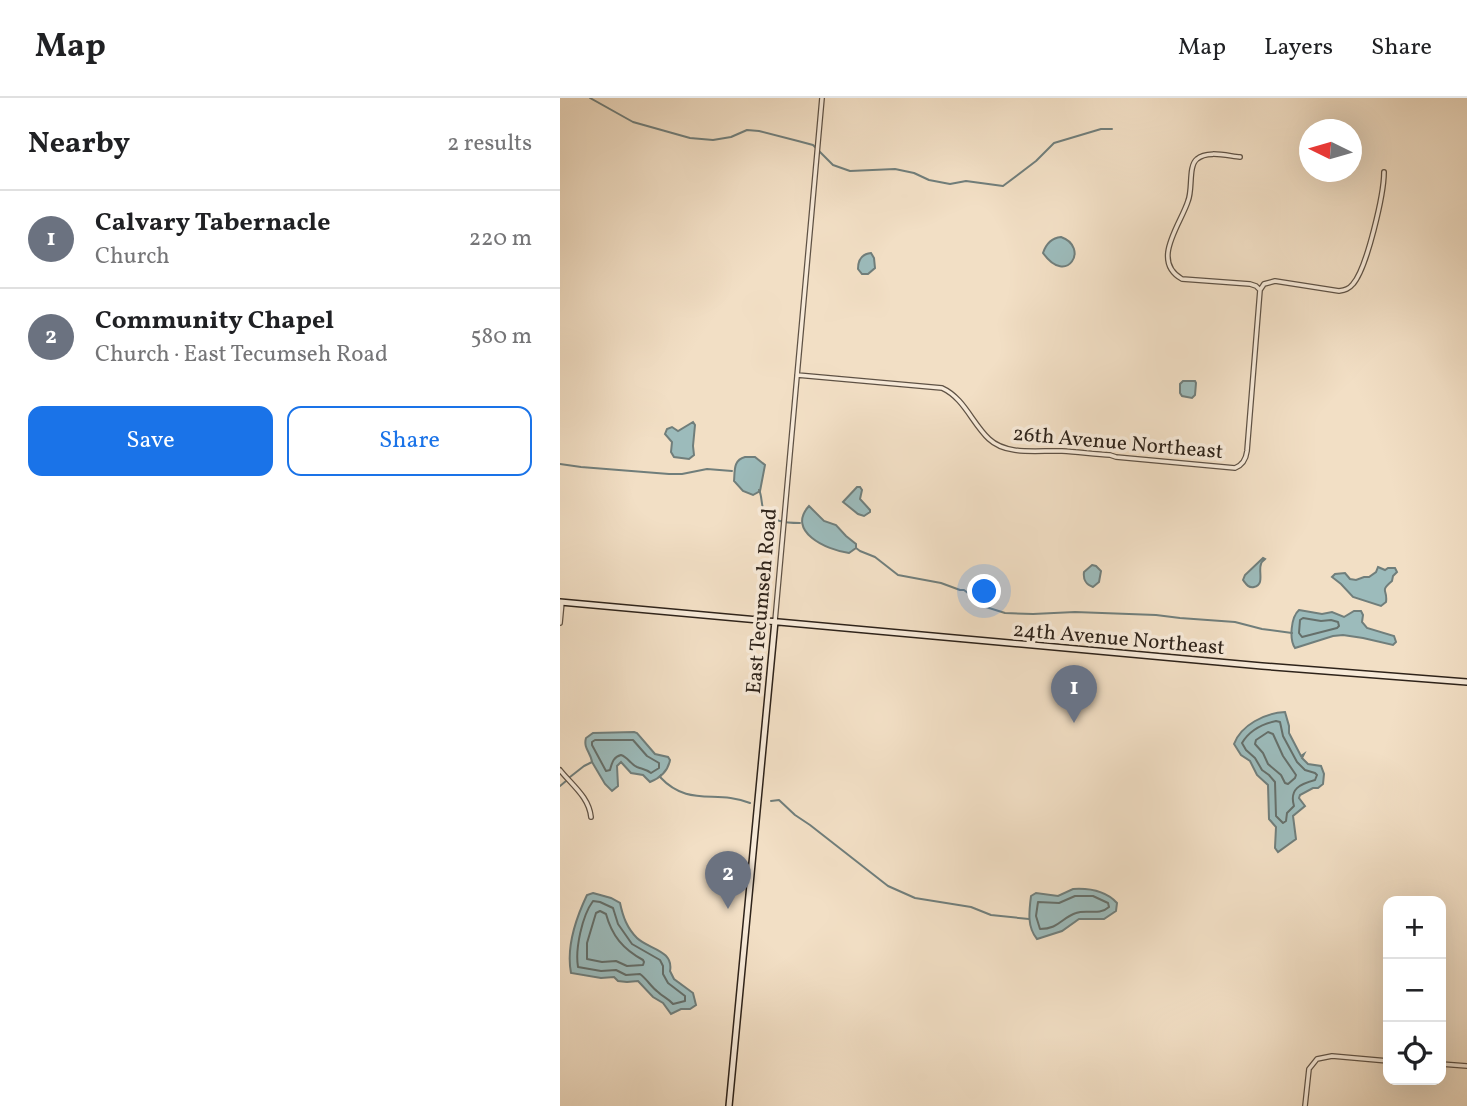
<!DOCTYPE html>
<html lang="en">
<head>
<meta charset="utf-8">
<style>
  :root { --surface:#fff; --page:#f6f6f6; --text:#202124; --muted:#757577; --line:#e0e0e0; --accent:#1a73e8 }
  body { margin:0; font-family:Vollkorn,serif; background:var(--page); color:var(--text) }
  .controls { position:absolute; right:21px; bottom:21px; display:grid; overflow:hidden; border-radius:14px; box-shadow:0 7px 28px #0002 }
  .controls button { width:63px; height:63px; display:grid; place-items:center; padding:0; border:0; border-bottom:2px solid var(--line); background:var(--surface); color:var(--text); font:35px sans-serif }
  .compass { position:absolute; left:739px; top:21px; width:63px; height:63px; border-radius:50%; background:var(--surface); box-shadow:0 7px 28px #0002; rotate:275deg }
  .you { position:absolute; left:425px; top:494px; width:24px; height:24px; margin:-18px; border:5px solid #fff; border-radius:50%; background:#1a73e8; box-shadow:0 0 0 10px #1a73e833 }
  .badge { display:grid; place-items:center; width:46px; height:46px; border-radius:50%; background:var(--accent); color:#fff; font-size:23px; font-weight:700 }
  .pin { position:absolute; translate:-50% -58px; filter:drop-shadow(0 2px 4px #0008) }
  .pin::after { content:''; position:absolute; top:37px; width:24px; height:21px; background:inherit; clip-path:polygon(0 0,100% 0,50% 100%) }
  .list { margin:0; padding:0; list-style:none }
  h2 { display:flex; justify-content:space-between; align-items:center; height:91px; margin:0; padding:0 28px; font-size:30px }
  h2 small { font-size:23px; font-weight:400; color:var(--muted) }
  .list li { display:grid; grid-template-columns:46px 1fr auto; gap:21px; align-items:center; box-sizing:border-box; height:98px; padding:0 28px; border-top:2px solid var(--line) }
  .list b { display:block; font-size:26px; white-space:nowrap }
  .list p { margin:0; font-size:23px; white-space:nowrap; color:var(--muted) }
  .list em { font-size:23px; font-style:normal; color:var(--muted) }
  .actions { display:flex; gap:14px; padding:21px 28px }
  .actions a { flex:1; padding:16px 0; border:2px solid var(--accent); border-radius:14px; text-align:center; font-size:24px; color:var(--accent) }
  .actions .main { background:var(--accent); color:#fff }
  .icon { flex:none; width:38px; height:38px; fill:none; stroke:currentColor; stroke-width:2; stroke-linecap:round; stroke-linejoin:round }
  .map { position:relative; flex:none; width:907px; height:1008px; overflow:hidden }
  header { display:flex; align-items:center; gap:42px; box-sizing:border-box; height:98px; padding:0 35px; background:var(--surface); border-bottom:2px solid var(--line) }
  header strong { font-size:33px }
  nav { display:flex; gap:38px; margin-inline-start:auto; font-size:24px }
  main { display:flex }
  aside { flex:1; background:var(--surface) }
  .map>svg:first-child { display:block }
</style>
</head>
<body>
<header>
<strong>Map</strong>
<nav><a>Map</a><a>Layers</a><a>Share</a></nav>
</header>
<main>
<aside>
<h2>Nearby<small>2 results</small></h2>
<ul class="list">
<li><span class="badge" style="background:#6b7280">1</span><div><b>Calvary Tabernacle</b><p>Church</p></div><em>220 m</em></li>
<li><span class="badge" style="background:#6b7280">2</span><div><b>Community Chapel</b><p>Church · East Tecumseh Road</p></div><em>580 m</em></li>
</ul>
<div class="actions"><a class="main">Save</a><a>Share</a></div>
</aside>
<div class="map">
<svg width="907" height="1008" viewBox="0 0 907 1008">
  <rect width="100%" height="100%" fill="#f2dfc5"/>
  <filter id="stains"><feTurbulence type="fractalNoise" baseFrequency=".00286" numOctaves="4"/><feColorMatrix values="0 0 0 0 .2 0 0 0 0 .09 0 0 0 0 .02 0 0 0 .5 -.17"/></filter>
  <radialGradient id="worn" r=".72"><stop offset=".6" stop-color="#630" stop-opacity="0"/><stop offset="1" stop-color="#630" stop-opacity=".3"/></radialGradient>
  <!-- water -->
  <path fill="#9cbbbb" stroke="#707e7b" stroke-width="2" d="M501,139C530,149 507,189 483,155C486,146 491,140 501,139Z
    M311,155L314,160L315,170L308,176H302L298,171C298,162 301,156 311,155Z
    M623,283H635L636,285L635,297L632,300L622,298L620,295V286Z
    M133,324L135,327L133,348L134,357L129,361L114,359L111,354L112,344L105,336L107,331L112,329L118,333Z
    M185,359H195L205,367L200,393L193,397L183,393L174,383C175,373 173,362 185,359Z
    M297,389H300L302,392L300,401L310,412V414L304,418L298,416L283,404Z
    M249,408L264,423L276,427L286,438L296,446V450L289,455C266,452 226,433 249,408Z
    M703,460L705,461C703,463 701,464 701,466C698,473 705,487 694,489C688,490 686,486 683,482L685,477Z
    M532,467L536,468L541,473L539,484L533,489C526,487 523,481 524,474Z
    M818,469L825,472L828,470H835L837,474L833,478L832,483C819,494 828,491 826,504L821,508L793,499L781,486L772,479L775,476L785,475L790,481L796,482L804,479H809L816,474Z
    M739,512L762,516L772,514L784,519L794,513H801L803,517L802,524L807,530L834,538L836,544L833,547L803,540L783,537L773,538L735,550C729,541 731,519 739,512Z
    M725,614L729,628V635L741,658L744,656L742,660L748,666L761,668L764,676L763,686L758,690H753L740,697L739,700L745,708L733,718L736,741L718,754L715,750L716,729L709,721L708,687L697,677L690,663L681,657L674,646C681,627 705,615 725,614Z
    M74,634L77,635L95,656L108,659L110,662C108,673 100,680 90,684L83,677L71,675L61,664L57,668L58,688L52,693L45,686L32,664C31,655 23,650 26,640L33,635Z
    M513,791C529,790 545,792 557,805L556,813L544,821H519L502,833L477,841C467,829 469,814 471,798L476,795L498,798Z
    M33,795L51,800L60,805C63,819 67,830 77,840C88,851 114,852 110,873L114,881L133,895L136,907L130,911H121L111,916L103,905L93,899L78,883L67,884L58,883L54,879L41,880L11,875C6,849 16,820 27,797Z"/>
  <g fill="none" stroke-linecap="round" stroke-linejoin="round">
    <!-- shore -->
    <path stroke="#656f6a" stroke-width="2" d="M743,520L761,523L771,522L778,524L779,528L777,530L742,539L739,535L740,522Z
      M716,623L720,624L723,638L737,664L745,672L755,675L757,677L755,682C740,686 729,691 734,708L727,715L726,723L723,725L716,718L715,684L709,677L702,672L695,660L686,652L682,645C689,633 702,626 716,623Z
      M708,634L713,636L723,658L736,677L735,680L728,686L725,685L721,677L708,666L703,655L695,646L696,642Z
      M35,642H73L87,658L99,665V670L91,675C86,671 82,671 77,669C70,666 68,659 61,657C53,659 52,665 50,672L46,673L32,647V644Z
      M515,798H533L548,805L549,809C539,818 527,811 516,815C501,820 499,831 480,831L476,818L478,804L499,805Z
      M33,803L40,804L53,810L58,826L72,846L100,862L103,868V876L108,885L125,898V903L113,906C108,900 103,899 98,894C91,889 87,881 80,876L66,877L56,872L41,873L18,869C15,851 22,818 33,803Z
      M40,813L46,816C52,838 63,851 83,862L84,864L83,867L67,868L56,863L42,864L27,861V845L36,815Z"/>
    <!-- stream -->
    <path stroke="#707e7b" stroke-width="2" d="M30,0L73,24L130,40L153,42L171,39L187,32L199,33L238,43L253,47L273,67L290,73L335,71L354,75L369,82L390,86L406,83L443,88L476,63L494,45L541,31H552
      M0,366L21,369L109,376H122L147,371L172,373
      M199,392C202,398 201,404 203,410C209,424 227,425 240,425
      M296,450L300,453L315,459L338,477L381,485L400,492H404L426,509L445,515L473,516L515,514L596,517L620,520L675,524L702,531L732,535
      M101,677L100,679C129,710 156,691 190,705
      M10,679L24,668L32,664
      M0,688L6,683
      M211,703L219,702L235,717L250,727L328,788L355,800L411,809L431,817L469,821"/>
    <!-- street casing -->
    <g stroke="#5f5245" stroke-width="6">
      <path id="street" d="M680,59C668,58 647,52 637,61C628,68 633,91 628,103C621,126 590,163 622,181L690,186L696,188L700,192L704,186L715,183L779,193C785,192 789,191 793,186C807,170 824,96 824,74
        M237,277L382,290C404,300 412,325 429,341C447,358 479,352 502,353C518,354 534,356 550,357L556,359L675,370C683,367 686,361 687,353L700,192
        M215,523L262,0
        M0,525L2,504
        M0,672C12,687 29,699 31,719
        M881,966L907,968
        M745,1008L749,971L757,961L772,958L828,963"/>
    </g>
    <!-- secondary casing -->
    <g stroke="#2e231a" stroke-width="8">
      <path id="secondary" d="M0,504L702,568L907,584
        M169,1008L215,523"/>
    </g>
    <!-- street -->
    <use href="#street" stroke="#f7ead9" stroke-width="3.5"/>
    <!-- secondary -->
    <use href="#secondary" stroke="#f7ead9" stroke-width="5"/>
  </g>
  <g text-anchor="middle" stroke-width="7" stroke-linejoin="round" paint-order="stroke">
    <!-- street labels -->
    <g font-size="21" fill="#2e231a" stroke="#f7ead9">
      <text transform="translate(558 344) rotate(5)" y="7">26th Avenue Northeast</text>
      <text transform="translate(201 503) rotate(-85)" y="7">East Tecumseh Road</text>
      <text transform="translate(559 540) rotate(5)" y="7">24th Avenue Northeast</text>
    </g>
  </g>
  <rect width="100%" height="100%" filter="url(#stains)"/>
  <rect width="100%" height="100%" fill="url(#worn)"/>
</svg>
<div class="controls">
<button>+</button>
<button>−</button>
<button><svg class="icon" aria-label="locate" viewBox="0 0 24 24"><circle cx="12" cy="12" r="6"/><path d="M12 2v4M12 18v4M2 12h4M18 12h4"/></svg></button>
</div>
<svg class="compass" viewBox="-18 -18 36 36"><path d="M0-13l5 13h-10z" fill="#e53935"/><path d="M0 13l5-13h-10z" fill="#757577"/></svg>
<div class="you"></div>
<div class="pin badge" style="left:514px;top:625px;background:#6b7280">1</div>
<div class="pin badge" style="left:168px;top:811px;background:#6b7280">2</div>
</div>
</main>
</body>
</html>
